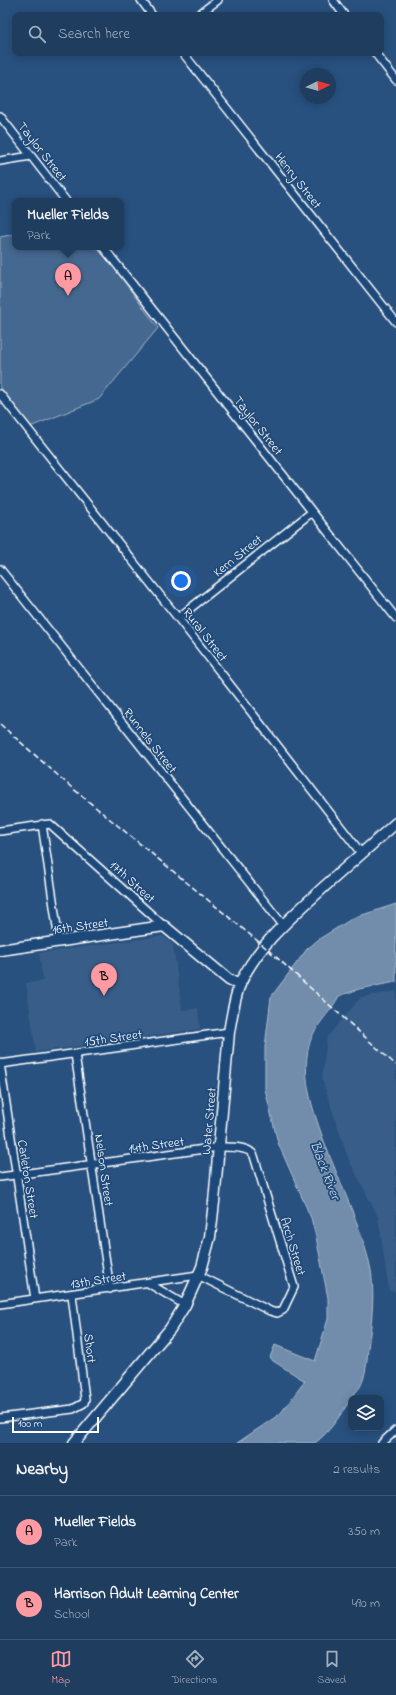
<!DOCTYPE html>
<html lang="en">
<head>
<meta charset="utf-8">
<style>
  :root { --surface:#1e3d5f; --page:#2b4868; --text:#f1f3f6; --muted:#a1aebd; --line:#3c5674; --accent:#ff9aa2 }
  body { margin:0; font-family:"Indie Flower",sans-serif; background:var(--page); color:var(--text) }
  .controls { position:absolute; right:12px; bottom:12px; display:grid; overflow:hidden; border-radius:8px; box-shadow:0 2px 10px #0003 }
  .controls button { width:36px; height:36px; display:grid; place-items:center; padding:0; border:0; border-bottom:1px solid var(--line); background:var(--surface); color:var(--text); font:20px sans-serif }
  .compass { position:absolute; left:300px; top:68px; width:36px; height:36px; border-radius:50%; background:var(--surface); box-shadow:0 2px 10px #0003; rotate:85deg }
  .scale { position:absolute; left:12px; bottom:10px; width:87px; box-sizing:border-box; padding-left:4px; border:2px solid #fff; border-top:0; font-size:11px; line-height:14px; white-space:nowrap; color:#fff; -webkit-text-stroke:3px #1f4a7a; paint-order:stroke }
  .you { position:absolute; left:181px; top:581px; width:14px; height:14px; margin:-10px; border:3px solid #fff; border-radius:50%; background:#1a73e8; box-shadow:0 0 0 6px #1a73e833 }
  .badge { display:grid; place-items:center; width:26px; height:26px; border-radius:50%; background:var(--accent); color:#111; font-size:13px; font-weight:700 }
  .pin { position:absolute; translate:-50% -33px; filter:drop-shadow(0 1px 2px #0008) }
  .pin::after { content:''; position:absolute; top:21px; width:14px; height:12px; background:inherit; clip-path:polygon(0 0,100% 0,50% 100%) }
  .popup { position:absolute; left:12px; top:198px; width:112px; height:52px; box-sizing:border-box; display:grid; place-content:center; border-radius:8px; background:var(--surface); filter:drop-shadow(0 1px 3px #0005); font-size:13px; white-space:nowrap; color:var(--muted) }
  .popup b { font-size:15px; color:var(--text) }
  .popup::after { content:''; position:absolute; left:50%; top:100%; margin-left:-8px; border:8px solid transparent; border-top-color:var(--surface) }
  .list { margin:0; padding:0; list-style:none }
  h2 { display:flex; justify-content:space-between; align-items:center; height:52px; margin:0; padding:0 16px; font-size:17px }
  h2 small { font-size:13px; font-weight:400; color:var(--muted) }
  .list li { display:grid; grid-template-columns:26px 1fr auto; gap:12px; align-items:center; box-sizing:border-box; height:72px; padding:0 16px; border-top:1px solid var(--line) }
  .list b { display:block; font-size:15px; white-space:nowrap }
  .list p { margin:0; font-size:13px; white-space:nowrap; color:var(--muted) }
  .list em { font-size:13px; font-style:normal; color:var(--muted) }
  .icon { flex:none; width:22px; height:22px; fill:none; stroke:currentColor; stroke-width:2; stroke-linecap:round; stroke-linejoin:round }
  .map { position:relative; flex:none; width:396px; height:1443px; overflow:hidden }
  .search { position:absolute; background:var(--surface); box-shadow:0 2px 10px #0003; left:12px; right:12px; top:12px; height:44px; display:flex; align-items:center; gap:10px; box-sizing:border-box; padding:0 14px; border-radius:8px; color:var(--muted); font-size:15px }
  .sheet { height:196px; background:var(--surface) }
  nav { display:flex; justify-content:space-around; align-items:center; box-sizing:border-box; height:56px; border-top:1px solid var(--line); background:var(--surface); font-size:11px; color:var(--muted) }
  nav a { display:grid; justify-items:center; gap:2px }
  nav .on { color:var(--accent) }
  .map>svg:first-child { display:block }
</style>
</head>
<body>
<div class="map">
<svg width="396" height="1443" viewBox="0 0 396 1443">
  <rect width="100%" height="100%" fill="#28517f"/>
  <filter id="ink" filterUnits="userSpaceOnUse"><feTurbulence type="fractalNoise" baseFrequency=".025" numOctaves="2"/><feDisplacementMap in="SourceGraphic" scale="8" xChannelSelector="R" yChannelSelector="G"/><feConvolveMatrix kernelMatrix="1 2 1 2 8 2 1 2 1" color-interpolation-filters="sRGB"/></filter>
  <g filter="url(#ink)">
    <!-- built -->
    <path fill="#375d88" d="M163,936L173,944L182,1010L198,1008L200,1029L36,1052L26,983L43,981L39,953Z
      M396,991V1291H389L378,1217L348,1158L322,1079L327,1037L361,997Z"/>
    <!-- green -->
    <path fill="#446890" stroke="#a2b4c8" d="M15,234V247H96L112,265L158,328L99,399L30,427L0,390V237Z"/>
    <!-- water -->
    <path fill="#718dab" stroke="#aabbcd" d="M396,904V982L359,989L339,996C326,1020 311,1026 307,1056C304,1079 311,1103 318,1124C333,1170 357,1214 369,1261C376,1286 372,1323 368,1348C367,1361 366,1376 360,1387C357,1391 353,1395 351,1399C340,1415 331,1431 315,1443H237L280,1414L305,1381L273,1361L270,1357L275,1345L315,1361L328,1319V1298L316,1237L311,1218L278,1143L265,1089V1047L271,997L307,949L319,939L353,918Z"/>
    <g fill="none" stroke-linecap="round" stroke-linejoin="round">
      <!-- street casing -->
      <g stroke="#fff" stroke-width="10">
        <path id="street" d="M141,0L152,15
          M333,0L344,15
          M198,15L218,0
          M183,53L396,322
          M375,53L396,80
          M0,116L66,201
          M0,161L31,156
          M103,247L396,618
          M0,394L178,618L361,853
          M0,569L283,925
          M178,618L312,512
          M42,824L59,941
          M0,831L50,824L164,926
          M75,1054L110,1289
          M0,1063L35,1299
          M0,1064L229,1032
          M0,1177L219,1147C229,1147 250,1146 254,1156L294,1287L283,1310L277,1313L270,1311L198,1275L0,1304
          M148,1283L185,1305
          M0,1418L73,1409L84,1403L85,1399L72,1295
          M382,1443L396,1430"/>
      </g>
      <!-- secondary casing -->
      <g stroke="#fff" stroke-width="13">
        <path id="secondary" d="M0,950L164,926L229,980L240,985
          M74,1443L170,1329L185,1305L202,1267L210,1237L214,1202L229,1032C232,1016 234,999 240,984C258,944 294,915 325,886C349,865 372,844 396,823"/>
      </g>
      <!-- street -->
      <use href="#street" stroke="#1f4a7a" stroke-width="7"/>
      <!-- secondary -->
      <use href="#secondary" stroke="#1f4a7a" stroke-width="10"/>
      <!-- rail -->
      <path stroke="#fff" stroke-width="1.5" stroke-dasharray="6 3" stroke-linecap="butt" d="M0,724L71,787L265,947L396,1065"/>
    </g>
  </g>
  <g text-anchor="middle" stroke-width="3.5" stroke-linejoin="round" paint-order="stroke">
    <!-- street labels -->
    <g font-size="13" fill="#fff" stroke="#1f4a7a">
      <text transform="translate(43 151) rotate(52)" y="5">Taylor Street</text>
      <text transform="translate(299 180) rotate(52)" y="5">Henry Street</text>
      <text transform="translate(259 425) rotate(52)" y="5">Taylor Street</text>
      <text transform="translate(237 555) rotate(-39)" y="5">Kern Street</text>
      <text transform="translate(206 634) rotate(52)" y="5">Rural Street</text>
      <text transform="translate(151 740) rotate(52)" y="5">Runnels Street</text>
      <text transform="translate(133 881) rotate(42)" y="5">17th Street</text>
      <text transform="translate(80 925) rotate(-8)" y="5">16th Street</text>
      <text transform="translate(113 1037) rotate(-8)" y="5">15th Street</text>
      <text transform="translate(208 1121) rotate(-85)" y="5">Water Street</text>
      <text transform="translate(156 1144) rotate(-8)" y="5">14th Street</text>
      <text transform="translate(105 1170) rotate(82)" y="5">Nelson Street</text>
      <text transform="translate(29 1179) rotate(81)" y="5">Carleton Street</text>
      <text transform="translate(294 1246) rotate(73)" y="5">Arch Street</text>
      <text transform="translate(98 1279) rotate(-9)" y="5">13th Street</text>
      <text transform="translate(91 1348) rotate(83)" y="5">Short</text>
    </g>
    <!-- water labels -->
    <g font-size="14" font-style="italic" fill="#d4dde6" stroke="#1f4a7a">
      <text transform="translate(326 1170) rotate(69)" y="5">Black River</text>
    </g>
  </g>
</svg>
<div class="controls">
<button><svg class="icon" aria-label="layers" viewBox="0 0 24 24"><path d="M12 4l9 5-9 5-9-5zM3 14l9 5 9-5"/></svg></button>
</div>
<svg class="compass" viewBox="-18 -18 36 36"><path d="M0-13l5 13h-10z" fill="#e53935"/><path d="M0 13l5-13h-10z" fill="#a1aebd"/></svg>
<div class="scale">100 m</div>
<div class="you"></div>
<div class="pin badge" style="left:68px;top:296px">A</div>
<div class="popup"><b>Mueller Fields</b>Park</div>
<div class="pin badge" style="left:104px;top:996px">B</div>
<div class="search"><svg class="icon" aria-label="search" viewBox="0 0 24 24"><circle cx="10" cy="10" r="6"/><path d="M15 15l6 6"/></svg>Search here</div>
</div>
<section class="sheet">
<h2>Nearby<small>2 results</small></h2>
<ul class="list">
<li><span class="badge">A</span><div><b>Mueller Fields</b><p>Park</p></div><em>350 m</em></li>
<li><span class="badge">B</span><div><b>Harrison Adult Learning Center</b><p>School</p></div><em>490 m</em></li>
</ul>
</section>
<nav>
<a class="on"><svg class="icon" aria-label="map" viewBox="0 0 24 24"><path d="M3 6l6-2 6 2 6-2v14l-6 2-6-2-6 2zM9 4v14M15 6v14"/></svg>Map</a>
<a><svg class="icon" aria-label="directions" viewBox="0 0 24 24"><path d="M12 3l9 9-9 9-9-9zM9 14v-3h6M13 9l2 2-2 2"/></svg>Directions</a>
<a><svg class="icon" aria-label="saved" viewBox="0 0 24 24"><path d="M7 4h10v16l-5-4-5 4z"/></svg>Saved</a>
</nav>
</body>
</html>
